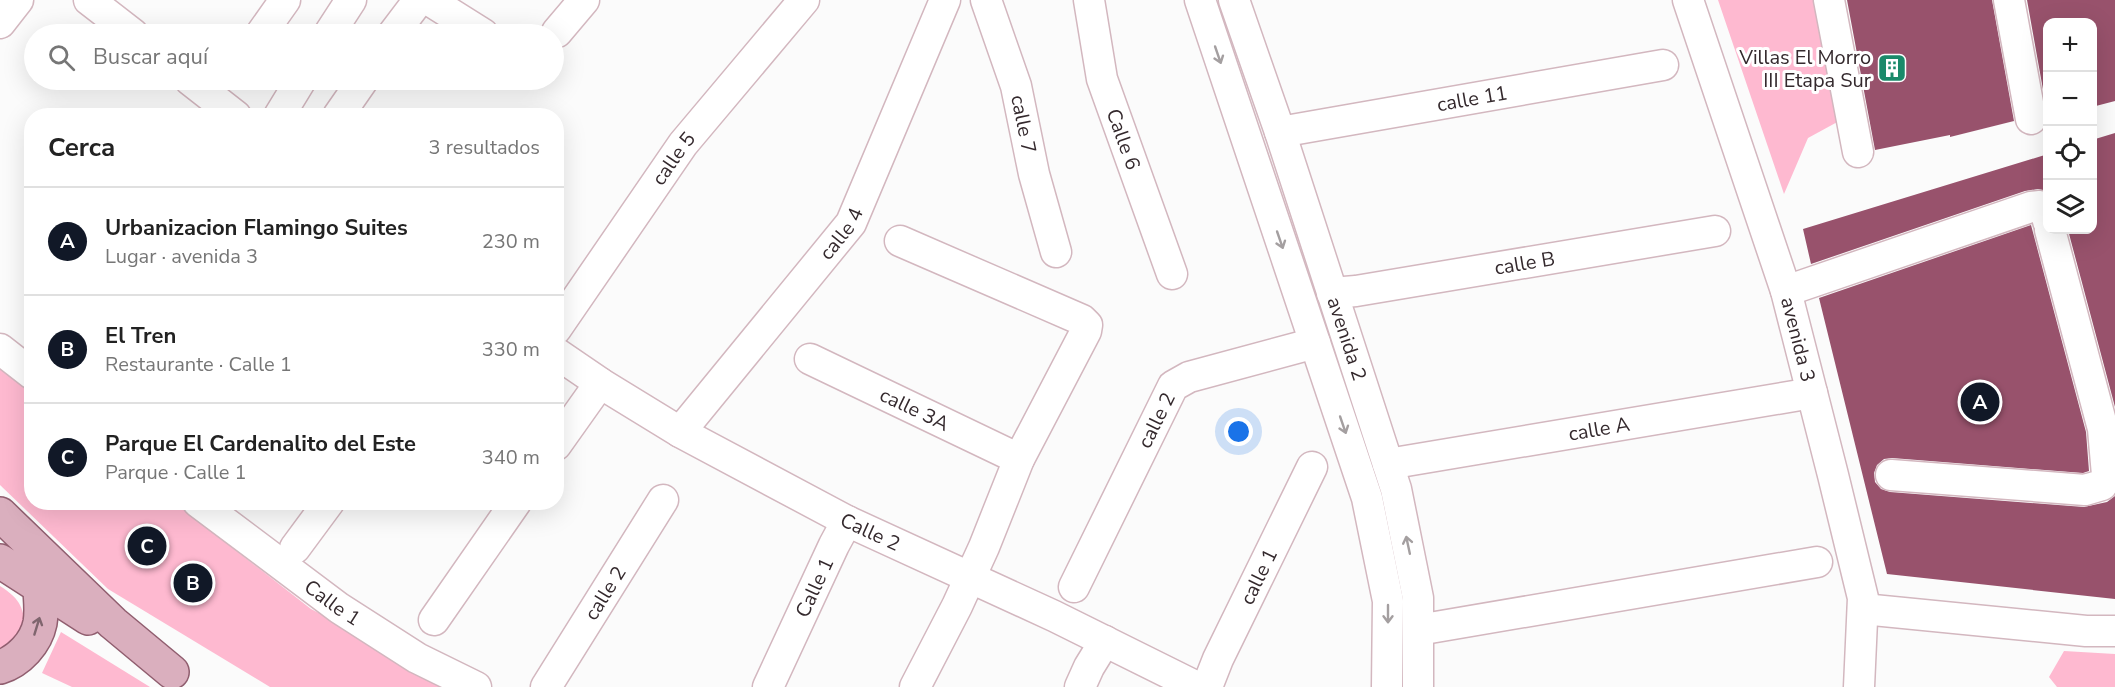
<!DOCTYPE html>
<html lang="es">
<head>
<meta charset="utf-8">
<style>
  :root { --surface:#fff; --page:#f6f6f6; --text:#222; --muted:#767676; --line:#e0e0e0; --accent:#111827 }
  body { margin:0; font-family:"Nunito Sans",sans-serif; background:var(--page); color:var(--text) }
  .controls { position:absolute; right:18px; top:18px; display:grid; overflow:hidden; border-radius:12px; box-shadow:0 6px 24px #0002 }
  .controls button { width:54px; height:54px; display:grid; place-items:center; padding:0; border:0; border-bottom:2px solid var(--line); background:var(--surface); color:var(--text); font:30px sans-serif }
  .you { position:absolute; left:1239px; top:432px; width:21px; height:21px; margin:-15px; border:4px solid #fff; border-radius:50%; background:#1a73e8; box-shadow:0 0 0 9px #1a73e833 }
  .badge { display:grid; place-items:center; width:39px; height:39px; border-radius:50%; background:var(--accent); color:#fff; font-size:20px; font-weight:700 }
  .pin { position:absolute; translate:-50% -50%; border:3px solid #fff; box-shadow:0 2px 6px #0006 }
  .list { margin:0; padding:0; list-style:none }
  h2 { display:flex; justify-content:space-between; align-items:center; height:78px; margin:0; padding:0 24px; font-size:26px }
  h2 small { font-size:20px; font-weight:400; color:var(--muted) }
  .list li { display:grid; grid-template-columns:39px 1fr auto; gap:18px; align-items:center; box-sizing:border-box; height:108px; padding:0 24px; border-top:2px solid var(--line) }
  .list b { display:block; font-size:22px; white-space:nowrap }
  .list p { margin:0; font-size:20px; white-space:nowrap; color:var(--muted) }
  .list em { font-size:20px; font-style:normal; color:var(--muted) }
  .icon { flex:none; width:33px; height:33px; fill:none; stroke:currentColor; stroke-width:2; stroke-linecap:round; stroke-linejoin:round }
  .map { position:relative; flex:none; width:2115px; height:687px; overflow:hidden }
  .search { position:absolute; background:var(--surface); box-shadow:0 6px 24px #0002; left:24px; top:24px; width:540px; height:66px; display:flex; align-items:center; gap:15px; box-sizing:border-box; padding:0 21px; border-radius:33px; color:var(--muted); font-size:22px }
  .panel { position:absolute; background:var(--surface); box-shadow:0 6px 24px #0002; left:24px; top:108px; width:540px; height:402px; border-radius:24px }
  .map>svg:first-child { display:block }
</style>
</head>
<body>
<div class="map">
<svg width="2115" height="687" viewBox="0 0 2115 687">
  <rect width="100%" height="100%" fill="#fbfbfb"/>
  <!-- green -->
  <path fill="#feb9d0" d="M1718,0H1819L1841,120L1808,138L1784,194Z
    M0,362L31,388L32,502L175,503L311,609L463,687H270L108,589L0,485Z
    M0,586C22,600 23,608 26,632L0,653Z
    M61,632L150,687H72L42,673Z
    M2064,651L2115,654V687H2057L2049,677Z"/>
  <!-- building -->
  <path fill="#98526c" d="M1847,0H1992L2014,121L1950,137V135L1875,150Z
    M2027,0H2115V101L2092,107V22H2048L2047,112Z
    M2115,133V407L2068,230H2092V140Z
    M2048,154V191L2038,189L2025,191L1811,264L1803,229Z
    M2031,225L2086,432L2089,471L2083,473L1892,458L1884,459L1877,465L1874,473L1875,482L1881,489L1890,492L2084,507L2107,502L2115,496V599L1887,574L1819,298Z"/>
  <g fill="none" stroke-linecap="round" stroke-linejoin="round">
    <!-- minor casing -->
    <g stroke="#d3b7bf" stroke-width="33">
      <g id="minor">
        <path d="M89,0L133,34"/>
        <path d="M429,0L483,34"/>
        <path id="s1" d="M986,0L1016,86L1034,174L1056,252"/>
        <path id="s2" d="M1089,0L1102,79L1172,274"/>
        <path d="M1200,0L1367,498L1388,601L1387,687"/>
        <path id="s3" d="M1234,0L1280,132L1396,489L1418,598V687"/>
        <path id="s4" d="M1688,0L1786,291L1833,475L1863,598L1859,687"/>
        <path d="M1829,0L1858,152"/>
        <path d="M2009,0L2031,119"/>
        <path d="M0,23L18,0"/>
        <path d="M557,32L584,0"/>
        <path d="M261,34L285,0"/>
        <path d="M329,34L351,0"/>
        <path d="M393,34L418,1L428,0"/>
        <path d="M190,80L236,116"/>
        <path d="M279,116L301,80"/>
        <path d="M338,116L363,80"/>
        <path id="s5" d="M1280,132L1663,65"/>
        <path d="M900,241L1082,320L1087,325L1086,331L1019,459L984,547L957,606L915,687"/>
        <path d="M1786,291L2031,207L2040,206L2046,210L2048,221"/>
        <path id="s6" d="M1332,293L1356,291L1715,231"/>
        <path id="s7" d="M556,329L683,144L804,0"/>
        <path d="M0,349L32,374"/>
        <path id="s8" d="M556,353L600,383L680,432L847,521L1054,616L1197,687"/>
        <path id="s9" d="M810,359L1019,459"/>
        <path id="s10" d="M680,432L851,223L945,0"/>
        <path d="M556,445L600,383"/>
        <path id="s11" d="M1388,464L1812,393"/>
        <path d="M1891,475L2085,490L2102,485L2107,475L2103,429L2050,230"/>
        <path id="s12" d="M198,502L339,608L417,658L476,687"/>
        <path d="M295,548L329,502"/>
        <path id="s13" d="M1074,587L1173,386L1189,377L1315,343"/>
        <path d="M1863,609L2086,631H2115"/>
        <path d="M434,620L516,502"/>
        <path d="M1418,630L1817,562"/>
        <path id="s14" d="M546,687L663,500"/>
        <path id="s15" d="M768,687L834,545L847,521"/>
        <path d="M1080,687L1089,667L1105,641"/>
        <path id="s16" d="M1207,687L1218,659L1312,467"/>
      </g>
    </g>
    <!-- major casing -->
    <g stroke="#905e6f" stroke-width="36">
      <path id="major" d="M0,514L113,623L172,672
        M0,561L88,618
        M0,667C19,661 36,643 40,623C43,606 39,586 38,570"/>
    </g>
    <!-- minor -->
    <use href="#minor" stroke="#fff" stroke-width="30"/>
    <!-- major -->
    <use href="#major" stroke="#daafbe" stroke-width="33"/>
  </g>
  <!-- one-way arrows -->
  <defs><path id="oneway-shaft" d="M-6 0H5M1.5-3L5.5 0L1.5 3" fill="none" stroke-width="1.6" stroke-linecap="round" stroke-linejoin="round" transform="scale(1.5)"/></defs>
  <g stroke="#a49fa0">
    <use href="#oneway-shaft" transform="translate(1218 55) rotate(71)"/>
    <use href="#oneway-shaft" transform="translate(1280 240) rotate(71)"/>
    <use href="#oneway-shaft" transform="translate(1343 425) rotate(71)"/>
    <use href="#oneway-shaft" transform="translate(1408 545) rotate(-102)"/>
    <use href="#oneway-shaft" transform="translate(1388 614) rotate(90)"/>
  </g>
  <use stroke="#7f656e" href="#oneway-shaft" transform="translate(37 626) rotate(-73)"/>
  <!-- icons -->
  <defs>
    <g id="building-square" transform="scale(1.5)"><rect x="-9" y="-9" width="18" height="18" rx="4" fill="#1a8a6a" stroke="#fff"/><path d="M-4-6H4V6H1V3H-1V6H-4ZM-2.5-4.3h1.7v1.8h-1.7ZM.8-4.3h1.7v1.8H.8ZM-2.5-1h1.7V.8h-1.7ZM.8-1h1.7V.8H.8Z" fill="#fff"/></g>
  </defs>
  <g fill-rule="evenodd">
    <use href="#building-square" x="1892" y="68"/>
  </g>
  <g text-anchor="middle" stroke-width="6" stroke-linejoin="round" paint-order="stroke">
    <!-- poi labels -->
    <g font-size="20" fill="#34292d" stroke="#fff" text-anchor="end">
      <text x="1871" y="64">Villas El Morro<tspan x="1871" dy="23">III Etapa Sur</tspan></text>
    </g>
    <!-- street labels -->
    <g font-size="20" fill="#34292d" stroke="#fff">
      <text dy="7" stroke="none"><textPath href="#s5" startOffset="195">calle 11</textPath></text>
      <text dy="7" stroke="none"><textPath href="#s1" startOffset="130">calle 7</textPath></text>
      <text dy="7" stroke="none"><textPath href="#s2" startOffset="144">Calle 6</textPath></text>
      <text dy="7" stroke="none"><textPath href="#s7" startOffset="207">calle 5</textPath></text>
      <text dy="7" stroke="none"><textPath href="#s10" startOffset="256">calle 4</textPath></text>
      <text dy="7" stroke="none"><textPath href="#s6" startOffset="195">calle B</textPath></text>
      <text dy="7" stroke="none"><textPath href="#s3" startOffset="357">avenida 2</textPath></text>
      <text dy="7" stroke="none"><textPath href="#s4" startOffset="357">avenida 3</textPath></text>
      <text dy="7" stroke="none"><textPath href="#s9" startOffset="116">calle 3A</textPath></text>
      <text dy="7" stroke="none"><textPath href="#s13" startOffset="186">calle 2</textPath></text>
      <text dy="7" stroke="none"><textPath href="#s11" startOffset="214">calle A</textPath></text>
      <text dy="7" stroke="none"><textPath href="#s8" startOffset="362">Calle 2</textPath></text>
      <text dy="7" stroke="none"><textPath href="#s16" startOffset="122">calle 1</textPath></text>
      <text dy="7" stroke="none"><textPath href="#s15" startOffset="110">Calle 1</textPath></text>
      <text dy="7" stroke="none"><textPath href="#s14" startOffset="111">calle 2</textPath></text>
      <text dy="7" stroke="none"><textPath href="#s12" startOffset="168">Calle 1</textPath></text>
    </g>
  </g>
</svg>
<div class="controls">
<button>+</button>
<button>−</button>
<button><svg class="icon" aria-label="locate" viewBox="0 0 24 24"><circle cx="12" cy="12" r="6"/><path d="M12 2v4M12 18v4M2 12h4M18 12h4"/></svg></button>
<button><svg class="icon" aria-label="layers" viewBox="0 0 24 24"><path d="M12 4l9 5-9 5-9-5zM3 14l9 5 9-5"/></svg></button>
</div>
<div class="you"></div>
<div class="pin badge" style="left:1980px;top:402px">A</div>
<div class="pin badge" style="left:193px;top:583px">B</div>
<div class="pin badge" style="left:147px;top:546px">C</div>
<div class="search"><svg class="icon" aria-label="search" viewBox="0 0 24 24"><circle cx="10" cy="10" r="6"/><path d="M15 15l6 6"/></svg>Buscar aquí</div>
<section class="panel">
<h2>Cerca<small>3 resultados</small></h2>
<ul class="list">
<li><span class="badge">A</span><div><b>Urbanizacion Flamingo Suites</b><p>Lugar · avenida 3</p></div><em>230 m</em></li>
<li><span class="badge">B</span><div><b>El Tren</b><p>Restaurante · Calle 1</p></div><em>330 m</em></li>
<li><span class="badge">C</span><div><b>Parque El Cardenalito del Este</b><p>Parque · Calle 1</p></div><em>340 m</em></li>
</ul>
</section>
</div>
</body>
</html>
